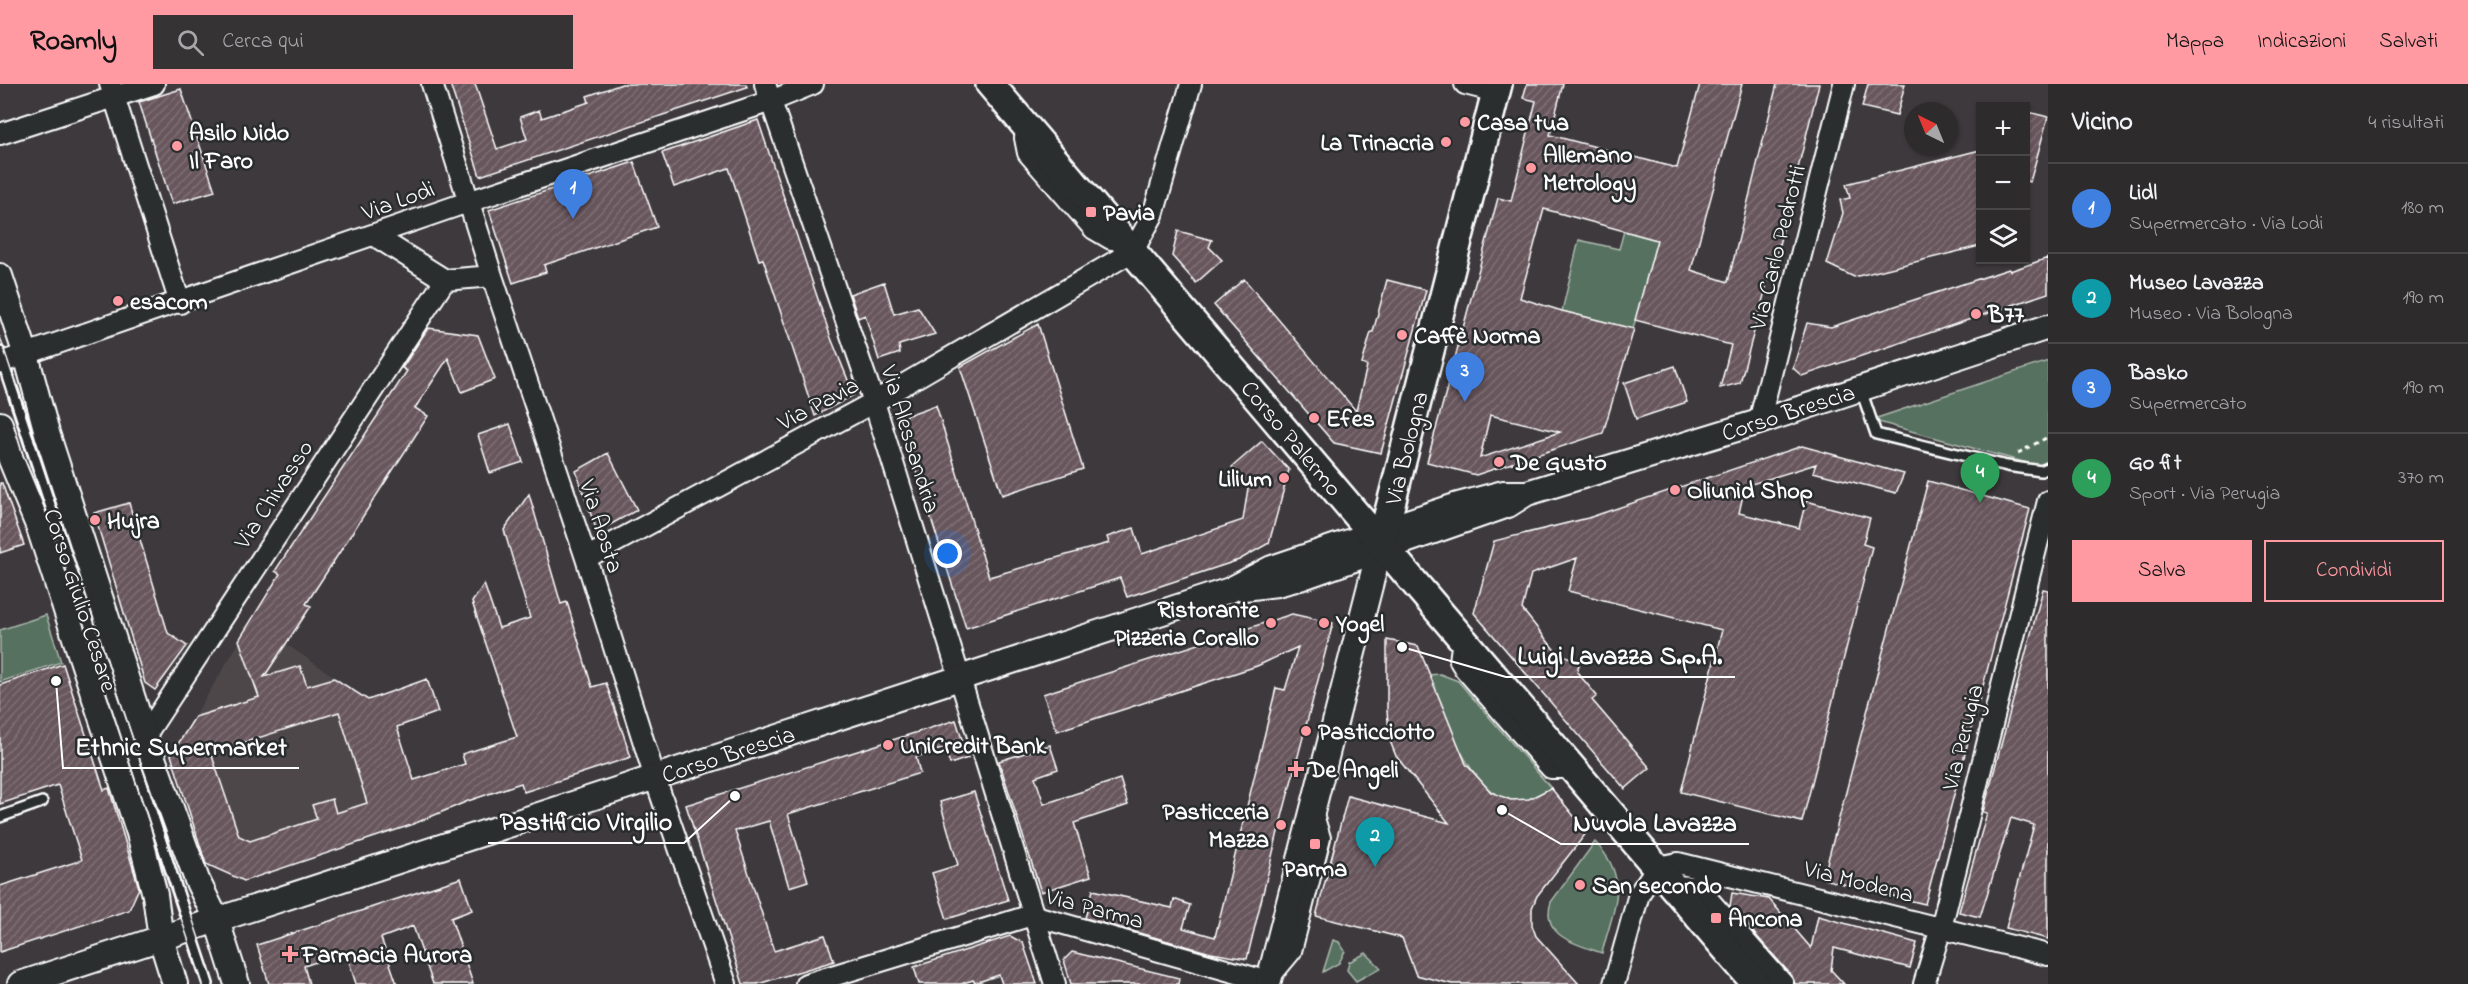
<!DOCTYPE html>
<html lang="it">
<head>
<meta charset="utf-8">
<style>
  :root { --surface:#2e2b2d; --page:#363335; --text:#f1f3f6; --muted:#a7a7aa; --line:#494749; --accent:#ff9aa2 }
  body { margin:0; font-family:"Indie Flower",sans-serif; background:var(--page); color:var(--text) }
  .controls { position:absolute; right:18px; top:18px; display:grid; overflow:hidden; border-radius:0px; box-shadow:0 2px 4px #0004 }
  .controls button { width:54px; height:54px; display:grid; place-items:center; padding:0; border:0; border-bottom:2px solid var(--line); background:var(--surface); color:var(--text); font:30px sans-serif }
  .compass { position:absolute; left:1904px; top:18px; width:54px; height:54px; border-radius:50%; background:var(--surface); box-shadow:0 2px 4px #0004; rotate:317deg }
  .you { position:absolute; left:948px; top:470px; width:21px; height:21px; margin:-15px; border:4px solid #fff; border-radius:50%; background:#1a73e8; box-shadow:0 0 0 9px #1a73e833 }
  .badge { display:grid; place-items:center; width:39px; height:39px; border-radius:50%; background:var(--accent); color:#fff; font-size:20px; font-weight:700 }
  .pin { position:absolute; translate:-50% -50px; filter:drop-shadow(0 2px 3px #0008) }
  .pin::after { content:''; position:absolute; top:32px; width:21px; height:18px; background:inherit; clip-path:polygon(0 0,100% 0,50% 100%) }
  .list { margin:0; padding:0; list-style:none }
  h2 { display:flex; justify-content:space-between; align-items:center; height:78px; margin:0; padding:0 24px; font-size:26px }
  h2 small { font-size:20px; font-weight:400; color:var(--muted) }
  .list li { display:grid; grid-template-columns:39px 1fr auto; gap:18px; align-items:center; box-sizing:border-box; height:90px; padding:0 24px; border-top:2px solid var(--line) }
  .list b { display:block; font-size:22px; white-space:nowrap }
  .list p { margin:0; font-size:20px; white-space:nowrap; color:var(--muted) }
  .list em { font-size:20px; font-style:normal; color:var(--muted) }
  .actions { display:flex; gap:12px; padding:18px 24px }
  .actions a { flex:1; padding:14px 0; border:2px solid var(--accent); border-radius:0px; text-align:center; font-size:21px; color:var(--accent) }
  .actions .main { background:var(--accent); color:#111 }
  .icon { flex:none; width:33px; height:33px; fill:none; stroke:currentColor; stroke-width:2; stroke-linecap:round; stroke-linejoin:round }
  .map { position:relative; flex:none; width:2048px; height:900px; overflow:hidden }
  header { display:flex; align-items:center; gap:36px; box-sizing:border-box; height:84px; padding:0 30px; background:var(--accent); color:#111 }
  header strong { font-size:28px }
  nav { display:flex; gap:33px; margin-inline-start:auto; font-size:21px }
  .search { width:420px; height:54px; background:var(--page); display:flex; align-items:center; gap:15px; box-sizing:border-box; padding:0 21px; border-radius:0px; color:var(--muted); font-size:22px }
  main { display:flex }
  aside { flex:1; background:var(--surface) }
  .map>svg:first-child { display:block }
</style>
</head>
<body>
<header>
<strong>Roamly</strong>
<div class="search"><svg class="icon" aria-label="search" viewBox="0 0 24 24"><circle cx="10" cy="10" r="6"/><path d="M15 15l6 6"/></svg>Cerca qui</div>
<nav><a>Mappa</a><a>Indicazioni</a><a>Salvati</a></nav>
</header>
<main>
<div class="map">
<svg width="2048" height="900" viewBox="0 0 2048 900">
  <defs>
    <pattern id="building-hatch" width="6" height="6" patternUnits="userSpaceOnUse" patternTransform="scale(1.5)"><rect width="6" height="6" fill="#68565d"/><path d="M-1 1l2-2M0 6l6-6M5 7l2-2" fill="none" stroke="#7f6f75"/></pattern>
  </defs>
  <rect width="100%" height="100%" fill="#3d393c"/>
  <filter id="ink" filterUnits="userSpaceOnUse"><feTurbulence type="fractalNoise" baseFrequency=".0167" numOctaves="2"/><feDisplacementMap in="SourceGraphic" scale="12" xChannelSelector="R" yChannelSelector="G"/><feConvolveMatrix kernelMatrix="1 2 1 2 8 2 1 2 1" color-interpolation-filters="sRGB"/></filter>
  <g filter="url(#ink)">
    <!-- built -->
    <path fill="#4e464a" d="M252,537L370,617L411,741L244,797L206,780L171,671Z"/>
    <!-- green -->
    <path fill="#57715f" stroke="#abb8af" stroke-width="1.5" d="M1624,147L1657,156L1633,245L1562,227L1579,156L1619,165Z
      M2048,277V374L2045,384L1871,336Z
      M46,531L61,578L0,598V546Z
      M1440,590L1458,597L1551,704C1544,707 1537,712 1530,715C1475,734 1444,627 1428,591Z
      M1595,758C1632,796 1613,824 1602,869C1576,860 1540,852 1551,818Z
      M1333,856L1339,858L1345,867L1339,879L1323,888Z
      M1366,869L1381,884L1356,897L1347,886L1349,878Z"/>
    <!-- building -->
    <path fill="url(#building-hatch)" stroke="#fff" stroke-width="1.5" fill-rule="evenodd" d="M450,0H475L497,65L527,55L520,33L539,26L542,34L589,18L587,12L622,0H746L747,3L480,92Z
      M1527,0H1563L1550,51L1677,84L1700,0H1742L1691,186L1728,198L1777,0H1819L1772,189H1770L1740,299L1720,304L1731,261L1635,236L1657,156L1544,125L1520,214L1562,227L1634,245L1603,349L1476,391L1427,378L1498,114L1511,117L1536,17L1523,14ZM1490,331L1560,348L1480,374Z
      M1868,0H1905L1897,31L1862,23Z
      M181,5L215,107L172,120L139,18Z
      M2025,27L2048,33L2030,98L2025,97Z
      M758,36L831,254L854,311L815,332L763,175L759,176L729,84L674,103L662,69Z
      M1980,66V162L1854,193L1827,180L1843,129L1840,116L1850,114L1846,100Z
      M634,78L657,143L544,181L546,188L513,199L489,126Z
      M1178,147L1212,156L1209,163L1222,176L1196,199L1172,172Z
      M2048,174V209L1802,292L1793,284L1807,239L1831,243L2009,185L2010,187Z
      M1244,195L1356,327L1367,282L1362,280L1371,248H1373L1387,196L1426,206L1381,369L1334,359L1214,221Z
      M884,198L894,230L918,223L935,250L899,261L900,269L879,276L865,231L858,234L850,210Z
      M1038,240L1083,385L1002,411L960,283Z
      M428,244L478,251L495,295L462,308L448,274L415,324L428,332L306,520L311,522L264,593L300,582L307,602L334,594L368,616L427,595L438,628L397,643L414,696L465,680L462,670L517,653L472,518L484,500L499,544L530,534L504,446L529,410L561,520L567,518L592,603L606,599L631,673L524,708L521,699L468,717L411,741L244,797L206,780L171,671L195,633L259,613L239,556L280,490L275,487L407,287L402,284ZM339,628L367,719L336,729L332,715L312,721L317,735L250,757L239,752L211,669Z
      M1675,282L1687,318L1636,335L1624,299Z
      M936,321L989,493L1109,459L1107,453L1134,444L1142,470L1243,436L1248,404L1232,383L1262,357L1289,386L1269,459L1239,476L1127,513L1120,494L966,544L899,334Z
      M510,340L523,378L490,389L478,351Z
      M1802,362L1904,390L1896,409L1813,388L1816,380L1745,402L1739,429L1799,444L1806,417L1870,434L1863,460L1872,463L1802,738L1681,708L1722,546L1568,507L1577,474L1531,490L1522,525L1557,569L1580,577L1577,588L1597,612L1592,616L1650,684L1625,705L1474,529L1494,457L1588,434Z
      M608,369L637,426L597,448L576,387Z
      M1928,397L2030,425L1925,820L1823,795Z
      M0,399H2L24,461L0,469Z
      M129,419L168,549L187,562L155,606L145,599L94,429Z
      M2043,505L2048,506V855L2006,844L2034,741L2011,734L1980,833L1959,828L1987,729L1983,728Z
      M1292,530L1333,539L1277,752L1247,875L1211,869L1085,834L1093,806L1172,824L1174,815L1190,821L1183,844L1215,853L1276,604L1285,606L1298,563L1257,582L1057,647L1043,610Z
      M1387,556L1418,562L1466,680L1491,708L1511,716L1529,715L1551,704L1587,748L1537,812L1532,824V841L1536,852L1579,900H1452L1416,891L1402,854L1316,832L1348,712L1449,739L1396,672L1390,657L1387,627Z
      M63,580L104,706L109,704L139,804L129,826L0,868V802L82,776L58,701L0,720V601Z
      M956,636L968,674L950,680L945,664L916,673L920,689L788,730L808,797L789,803L769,737L735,747L774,867L825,851L834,877L758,900H743L686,721Z
      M1050,661L1058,685L1035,693L1044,720L1120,695L1128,721L1074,739L1091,792L1041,808L999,677Z
      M974,708L1008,816L947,835L932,789L958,781L940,718Z
      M461,794L472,826L451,834L473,900H433L413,842L381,854L397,900H356L346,868L304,882L309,900H269L257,861Z
      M1732,809L1769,815L1811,864L1818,832L1917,859L1910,884L1834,864L1831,886L1844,900H1795L1792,892L1730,822Z
      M1010,852L1023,859L1037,900H1002L999,891L975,899L973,896L961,900H919L914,883Z
      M1072,868L1179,894L1178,900H1071L1064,876Z"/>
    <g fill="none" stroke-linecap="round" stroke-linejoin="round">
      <!-- service casing -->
      <g stroke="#fff" stroke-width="14">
        <path id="service" d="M0,268L208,900
          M1861,306L1876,350L2007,382L2041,387L2048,384
          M0,733L42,718"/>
      </g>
      <!-- minor casing -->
      <g stroke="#fff" stroke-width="24">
        <path id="minor" d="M110,0L180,219
          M432,0L492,192L586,474L655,694L726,900
          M765,0L874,318L1055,900
          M1465,0L1496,8
          M1031,47L1025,54L1028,69L1094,145L1111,155L1121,153
          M0,50L154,0
          M375,152L445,196L492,192
          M0,279L468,118L771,17L813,0
          M1759,338L1844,0
          M586,474L874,318L1133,167L1153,131L1191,0
          M1463,555L1460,577L1465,585L1551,684H1561L1569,679
          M145,652L445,196
          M1673,802L1693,803L1707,814L1783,900
          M1271,891L1291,867L1320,754L1312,728
          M806,900L1032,831L1269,898
          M1614,900L1639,810L1657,783L1678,779L2048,871
          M1924,900L1941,844L2048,417"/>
      </g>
      <!-- tertiary casing -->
      <g stroke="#fff" stroke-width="28">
        <path id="tertiary" d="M0,192L26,271L47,349L145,652L197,796L217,837L237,900
          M0,340L11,376L39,444L139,749L155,811L161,855L175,900
          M1244,504L1277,500L1300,494L1508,421L1527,409L1759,338L2048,243
          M20,900L1230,506L1272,484L1458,421L1503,409H1527
          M1268,900L1381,459"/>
      </g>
      <!-- secondary casing -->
      <g stroke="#fff" stroke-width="32">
        <path id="secondary" d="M990,0L1756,900
          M1381,459L1498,0"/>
      </g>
      <!-- path -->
      <path stroke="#fff" stroke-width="3" stroke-dasharray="4.5 4.5" stroke-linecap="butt" d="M2018,369L2048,353"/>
      <!-- service -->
      <use href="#service" stroke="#2a2d2e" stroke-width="9"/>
      <!-- minor -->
      <use href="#minor" stroke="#2a2d2e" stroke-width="20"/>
      <!-- tertiary -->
      <use href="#tertiary" stroke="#2a2d2e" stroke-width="24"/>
      <!-- secondary -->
      <use href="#secondary" stroke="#2a2d2e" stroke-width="27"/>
      <!-- tram -->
      <path stroke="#fff" stroke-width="1.5" d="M0,253L214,900
        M0,290L203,900"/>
    </g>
  </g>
  <!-- markers -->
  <g fill="#ff9aa2" stroke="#2a2d2e" stroke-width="2">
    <circle cx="1465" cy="38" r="6"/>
    <circle cx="1446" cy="58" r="6"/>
    <circle cx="177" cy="62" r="6"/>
    <circle cx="1531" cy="84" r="6"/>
    <rect x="1085" y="122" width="12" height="12" rx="3"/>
    <circle cx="118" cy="217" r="6"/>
    <circle cx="1976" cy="230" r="6"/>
    <circle cx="1402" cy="251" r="6"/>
    <circle cx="1314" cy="334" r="6"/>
    <circle cx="1499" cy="378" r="6"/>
    <circle cx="1284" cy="394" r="6"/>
    <circle cx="1675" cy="406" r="6"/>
    <circle cx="95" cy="436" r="6"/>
    <circle cx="1271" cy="539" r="6"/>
    <circle cx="1324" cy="539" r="6"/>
    <circle cx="1306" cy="647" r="6"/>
    <circle cx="888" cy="661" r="6"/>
    <path d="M1293 676h6v6h6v6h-6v6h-6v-6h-6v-6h6z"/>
    <circle cx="1281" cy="741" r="6"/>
    <rect x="1309" y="754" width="12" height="12" rx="3"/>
    <circle cx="1580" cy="801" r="6"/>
    <rect x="1710" y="828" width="12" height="12" rx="3"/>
    <path d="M287 861h6v6h6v6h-6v6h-6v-6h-6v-6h6z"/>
  </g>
  <g text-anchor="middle" stroke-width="5" stroke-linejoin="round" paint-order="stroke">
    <!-- poi labels -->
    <g font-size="24" font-weight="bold" fill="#fff" stroke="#2a2d2e" text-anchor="start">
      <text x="1477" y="46">Casa tua</text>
      <text x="189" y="56">Asilo Nido<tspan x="189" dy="28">Il Faro</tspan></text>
      <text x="1434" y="66" text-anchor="end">La Trinacria</text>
      <text x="1543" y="78">Allemano<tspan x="1543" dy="28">Metrology</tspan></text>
      <text x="1103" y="136">Pavia</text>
      <text x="130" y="225">esacom</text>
      <text x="1988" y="238">B77</text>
      <text x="1414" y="259">Caffè Norma</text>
      <text x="1326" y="342">Efes</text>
      <text x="1511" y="386">De Gusto</text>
      <text x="1272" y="402" text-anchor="end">Lilium</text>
      <text x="1687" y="414">Oliunìd Shop</text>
      <text x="107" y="444">Hujra</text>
      <text x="1259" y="533" text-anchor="end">Ristorante<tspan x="1259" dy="28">Pizzeria Corallo</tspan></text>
      <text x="1336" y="547">Yogel</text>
      <text x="1318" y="655">Pasticciotto</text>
      <text x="900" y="669">UniCredit Bank</text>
      <text x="1308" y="693">De Angeli</text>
      <text x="1269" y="735" text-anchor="end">Pasticceria<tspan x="1269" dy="28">Mazza</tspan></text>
      <text x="1315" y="792" text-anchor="middle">Parma</text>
      <text x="1592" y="809">San secondo</text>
      <text x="1728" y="842">Ancona</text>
      <text x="302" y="878">Farmacia Aurora</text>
    </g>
    <!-- street labels -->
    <g font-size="24" fill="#fff" stroke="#2a2d2e">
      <text transform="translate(398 116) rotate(-20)" y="8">Via Lodi</text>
      <text transform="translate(1777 163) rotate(-76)" y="8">Via Carlo Pedrotti</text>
      <text transform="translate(818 319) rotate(-28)" y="8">Via Pavia</text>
      <text transform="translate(1788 328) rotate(-18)" y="8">Corso Brescia</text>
      <text transform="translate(1292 354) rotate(50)" y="8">Corso Palermo</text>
      <text transform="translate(911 355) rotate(73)" y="8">Via Alessandria</text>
      <text transform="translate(1406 364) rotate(-76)" y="8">Via Bologna</text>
      <text transform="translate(273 410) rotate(-57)" y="8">Via Chivasso</text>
      <text transform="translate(602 442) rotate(72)" y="8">Via Aosta</text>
      <text transform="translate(81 516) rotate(72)" y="8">Corso Giulio Cesare</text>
      <text transform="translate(1962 653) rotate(-76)" y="8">Via Perugia</text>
      <text transform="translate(728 670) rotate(-18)" y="8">Corso Brescia</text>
      <text transform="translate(1859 797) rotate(14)" y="8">Via Modena</text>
      <text transform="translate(1095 824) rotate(15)" y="8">Via Parma</text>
    </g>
  </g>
  <!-- callouts -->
  <path fill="none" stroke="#fff" stroke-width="2" d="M1402 563L1506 593H1735M56 597L63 684H299M735 712L684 759H488M1502 726L1561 760H1749"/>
  <g fill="#fff" stroke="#2a2d2e" stroke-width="2">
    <circle cx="1402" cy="563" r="6"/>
    <circle cx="56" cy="597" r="6"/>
    <circle cx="735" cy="712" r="6"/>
    <circle cx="1502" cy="726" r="6"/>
  </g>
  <g font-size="26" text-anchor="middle" font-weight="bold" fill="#fff" stroke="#2a2d2e" stroke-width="5" stroke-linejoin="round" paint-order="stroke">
    <text x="1620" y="580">Luigi Lavazza S.p.A.</text>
    <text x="181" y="671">Ethnic Supermarket</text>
    <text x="586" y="746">Pastificio Virgilio</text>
    <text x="1655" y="747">Nuvola Lavazza</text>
  </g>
</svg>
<div class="controls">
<button>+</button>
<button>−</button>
<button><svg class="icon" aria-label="layers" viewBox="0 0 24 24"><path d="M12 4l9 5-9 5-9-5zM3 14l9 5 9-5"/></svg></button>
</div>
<svg class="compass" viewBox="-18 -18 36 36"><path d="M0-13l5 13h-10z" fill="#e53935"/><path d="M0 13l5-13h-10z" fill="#a7a7aa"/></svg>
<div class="you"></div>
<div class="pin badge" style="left:573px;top:135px;background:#3f7fe0">1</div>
<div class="pin badge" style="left:1375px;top:783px;background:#0f9aa8">2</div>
<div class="pin badge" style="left:1465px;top:318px;background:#3f7fe0">3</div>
<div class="pin badge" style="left:1980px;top:419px;background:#2e9e5b">4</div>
</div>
<aside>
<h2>Vicino<small>4 risultati</small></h2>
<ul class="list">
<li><span class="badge" style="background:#3f7fe0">1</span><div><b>Lidl</b><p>Supermercato · Via Lodi</p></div><em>180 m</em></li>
<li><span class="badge" style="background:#0f9aa8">2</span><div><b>Museo Lavazza</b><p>Museo · Via Bologna</p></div><em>190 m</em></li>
<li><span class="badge" style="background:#3f7fe0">3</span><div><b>Basko</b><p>Supermercato</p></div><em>190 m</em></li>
<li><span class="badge" style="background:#2e9e5b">4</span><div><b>Go fit</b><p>Sport · Via Perugia</p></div><em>370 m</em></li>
</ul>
<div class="actions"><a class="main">Salva</a><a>Condividi</a></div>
</aside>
</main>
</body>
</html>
